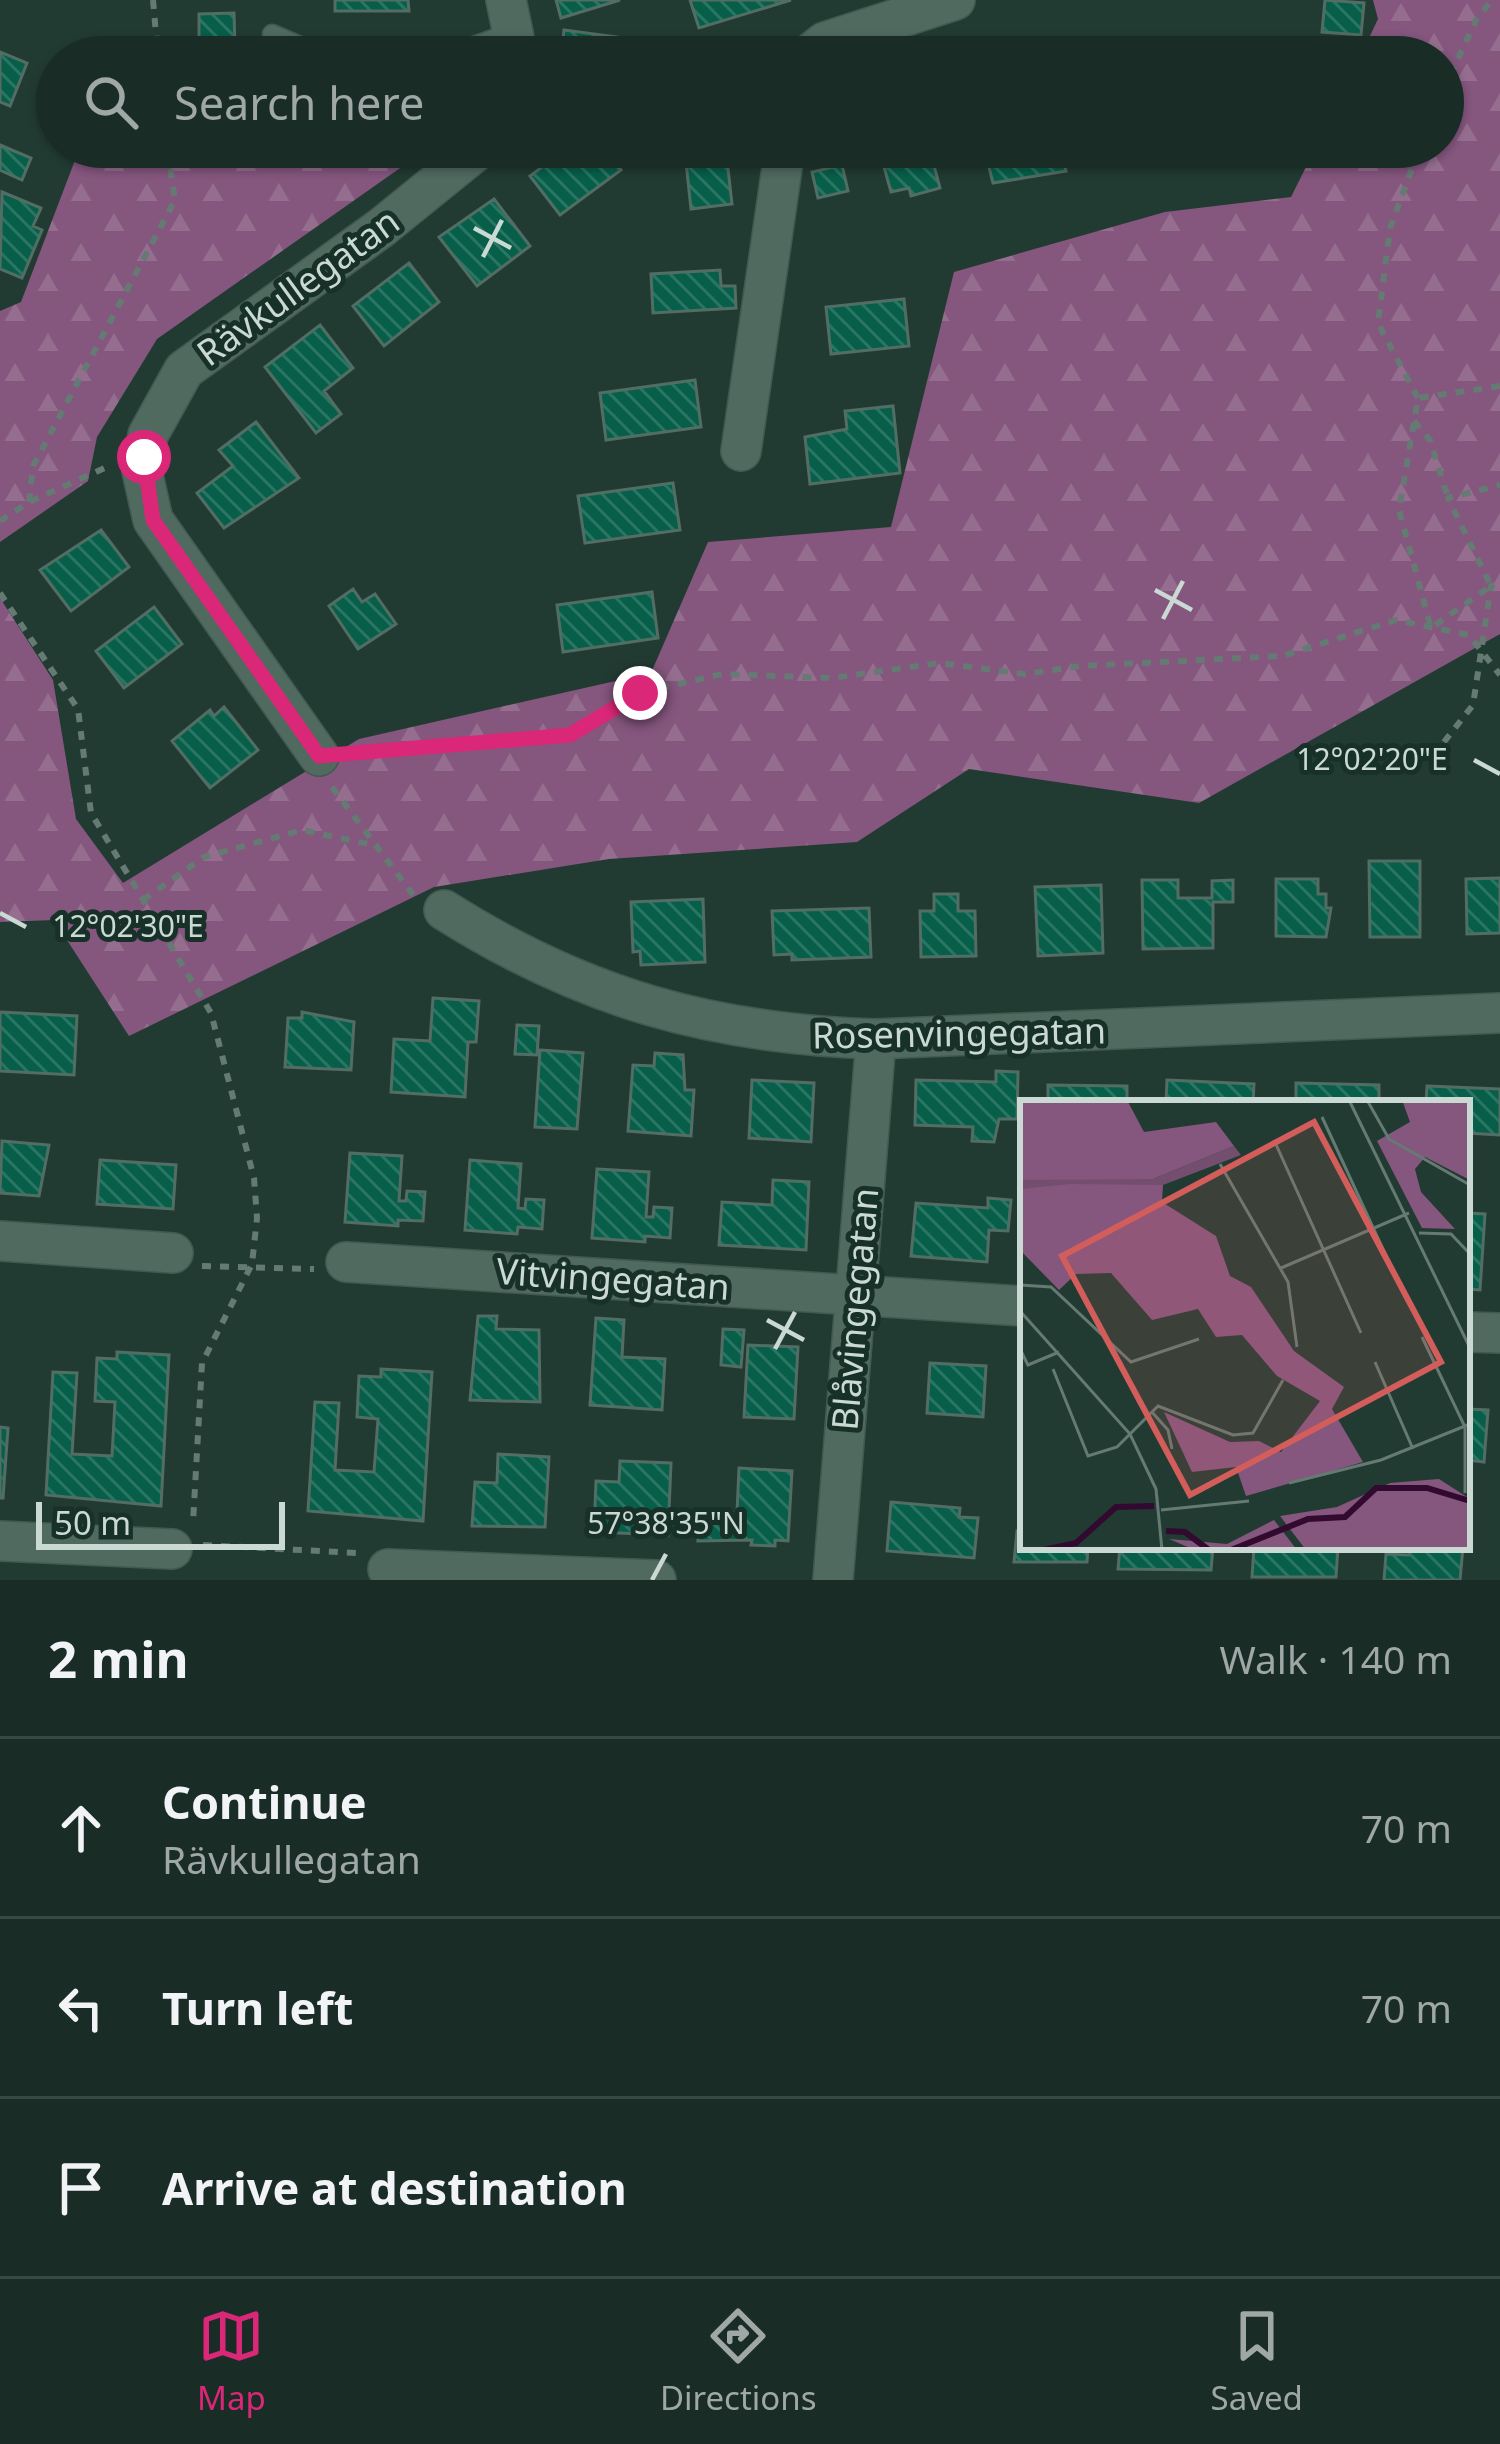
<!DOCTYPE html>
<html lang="en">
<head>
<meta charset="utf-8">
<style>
  :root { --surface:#1a2c26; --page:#23342e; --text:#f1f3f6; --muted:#9fa7a7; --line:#384843; --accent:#db2777 }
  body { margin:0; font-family:"Noto Sans",sans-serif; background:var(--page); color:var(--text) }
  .scale { position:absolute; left:36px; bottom:30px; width:249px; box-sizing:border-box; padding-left:12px; border:6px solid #cad9d3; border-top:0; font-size:33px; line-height:42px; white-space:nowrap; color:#cad9d3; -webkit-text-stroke:9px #173128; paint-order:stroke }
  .stop { position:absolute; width:36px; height:36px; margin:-27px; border:9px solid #db2777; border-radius:50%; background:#fff }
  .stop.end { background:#db2777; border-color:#fff; box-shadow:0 3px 12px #0008 }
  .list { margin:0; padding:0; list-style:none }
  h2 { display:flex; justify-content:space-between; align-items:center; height:156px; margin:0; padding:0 48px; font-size:51px }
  h2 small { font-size:39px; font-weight:400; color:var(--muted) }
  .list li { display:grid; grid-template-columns:78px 1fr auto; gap:36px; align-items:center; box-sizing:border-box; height:180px; padding:0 48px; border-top:3px solid var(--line) }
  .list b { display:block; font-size:45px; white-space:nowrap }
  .list p { margin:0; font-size:39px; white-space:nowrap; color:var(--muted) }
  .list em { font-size:39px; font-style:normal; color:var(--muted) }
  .icon { flex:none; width:66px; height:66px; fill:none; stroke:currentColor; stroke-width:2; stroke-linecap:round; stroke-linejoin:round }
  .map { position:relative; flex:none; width:1500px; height:1580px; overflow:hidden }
  .search { position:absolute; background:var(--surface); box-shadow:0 3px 9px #0004; left:36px; right:36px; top:36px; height:132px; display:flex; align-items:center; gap:30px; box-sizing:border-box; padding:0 42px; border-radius:66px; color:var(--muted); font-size:45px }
  .sheet { height:696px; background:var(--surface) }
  nav { display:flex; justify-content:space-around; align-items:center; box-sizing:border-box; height:168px; border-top:3px solid var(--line); background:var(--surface); font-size:33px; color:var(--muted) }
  nav a { display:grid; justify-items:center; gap:6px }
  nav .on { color:var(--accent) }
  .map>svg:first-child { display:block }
</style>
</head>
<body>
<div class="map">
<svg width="1500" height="1580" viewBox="0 0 1500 1580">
  <defs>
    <pattern id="forest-firs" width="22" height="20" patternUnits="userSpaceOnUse" patternTransform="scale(3)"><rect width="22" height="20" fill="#85567e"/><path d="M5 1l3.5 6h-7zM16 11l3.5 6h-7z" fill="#956e8f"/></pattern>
    <pattern id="building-back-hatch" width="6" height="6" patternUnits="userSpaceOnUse" patternTransform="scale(3)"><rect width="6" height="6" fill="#075f4a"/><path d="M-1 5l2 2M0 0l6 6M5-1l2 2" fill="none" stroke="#2a7563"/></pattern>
  </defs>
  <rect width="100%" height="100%" fill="#223b32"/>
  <!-- forest -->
  <path fill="url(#forest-firs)" d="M1373,0H1500V634L1199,803L969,769L857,842L609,859L434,887L129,1036L54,920L0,922V598L53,680L76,819L123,883L359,739L651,673L708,542L891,527L954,272L1165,212L1291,197L1316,147H1443V57H1360L1378,19Z
    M80,147H430L157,339L97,437L88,481L0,542V311L21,302Z"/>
  <!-- building -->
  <path fill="url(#building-back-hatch)" stroke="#526d63" stroke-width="3" d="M335,0H408L409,11H335Z
    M556,0H620L561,18Z
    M690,0H791L699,28Z
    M1325,0L1364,3L1361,35L1322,32Z
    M234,13L235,47H199V14Z
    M564,30L617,37L614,57H561Z
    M0,52L27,63L10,106L0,102Z
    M0,145L31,158L22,180L0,170Z
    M569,147H604L621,170L560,215L530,176Z
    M666,147H732L733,159L727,160L732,204L691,209L686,162L668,164Z
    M898,147H929L940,188L911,196L909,188L891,192L881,156L899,152Z
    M984,147H1060L1066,171L993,183Z
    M842,165L848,191L818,198L812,172Z
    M2,192L41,208L33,226L42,230L22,278L0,269Z
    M494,199L530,246L477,286L439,237Z
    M409,263L439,302L384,346L353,306Z
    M720,270L721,286H735L736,308L653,313L651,274Z
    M904,299L909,346L831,354L826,307Z
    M320,325L353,368L324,391L341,414L316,433L265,367Z
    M695,380L701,427L606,440L600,393Z
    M893,406L900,473L810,484L805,437L847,429L845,411Z
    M256,422L299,478L224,528L197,493L233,466L219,450Z
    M673,483L680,530L585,543L578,496Z
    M101,530L129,567L71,611L40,570Z
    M353,589L362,602L375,594L396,624L358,649L329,606Z
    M652,592L658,638L563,652L557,605Z
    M154,607L182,644L124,688L96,651Z
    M224,707L258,750L210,788L172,741L210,710L214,716Z
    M1369,861H1420V937H1370Z
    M1500,878V933L1467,934L1466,879Z
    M1276,879H1318V894H1326V908H1331L1326,937L1276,936Z
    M1142,880H1178V898H1212V881L1233,880V902H1213V948L1143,949Z
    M1101,885L1103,953L1038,956L1035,887Z
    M934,894H958V911H975L976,956L921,957L920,911H934Z
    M703,899L705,962L641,965L640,951L633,952L631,902Z
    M869,908L871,957L792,960V954L774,955L772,911Z
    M433,998L479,1001L476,1042H468L465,1097L391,1092L394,1039L430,1041Z
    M0,1012L77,1016L74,1075L0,1071Z
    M302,1012L354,1022L351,1070L285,1067L288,1018H302Z
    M517,1025L539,1026L537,1055L515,1054Z
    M540,1050L583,1053L577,1129L535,1127Z
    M655,1053L683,1055L685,1090H694L691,1136L628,1131L633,1065L654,1066Z
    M996,1071L1018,1072L1017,1119H999L994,1142L972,1141L973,1127L915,1125L916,1080L996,1082Z
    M752,1080L814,1083L811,1142L749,1138Z
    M1167,1080L1254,1084L1253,1103H1166Z
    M1296,1083L1379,1085V1103H1296Z
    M1048,1085L1127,1086V1103H1048Z
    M1427,1086L1500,1089V1135L1467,1133V1103H1426Z
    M2,1141L49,1145L39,1196L0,1193Z
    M350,1153L402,1156L399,1201H406L407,1191L425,1192L423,1221L398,1220V1226L345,1222Z
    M100,1160L176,1165L173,1209L97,1204Z
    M470,1160L521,1164L518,1208L525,1209L526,1199L544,1200L542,1229L518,1227L517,1234L465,1230Z
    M597,1169L649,1172L646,1217H653L654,1207L672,1208L670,1238L645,1236V1242L592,1238Z
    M773,1180L809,1182L806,1250L719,1245L722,1202L772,1205Z
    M988,1198L1011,1200L1008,1231L989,1230L987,1262L911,1256L916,1203L988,1208Z
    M1467,1213L1485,1214L1480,1290L1467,1289Z
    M478,1316H497L496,1329L539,1330L540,1402L470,1400Z
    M596,1318L624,1320L622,1357L665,1359L662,1410L590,1405Z
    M723,1329L744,1330L741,1367L721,1365Z
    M748,1345L798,1347L794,1419L744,1417Z
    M117,1352L169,1355L161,1506L46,1495L53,1372L77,1373L72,1454L112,1456L115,1402L95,1401L97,1358L117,1359Z
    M930,1363L986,1366L983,1417L927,1413Z
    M381,1369L432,1372L423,1521L308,1511L315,1402L339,1403L335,1470L374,1472L378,1419L357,1417L359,1376L381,1377Z
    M1467,1409L1488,1410L1484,1462L1467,1460Z
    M0,1427L8,1428L3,1498H0Z
    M498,1454L549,1457L545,1527L472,1526L475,1482L497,1483Z
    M620,1461L671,1463L668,1535L594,1532L596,1481L619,1482Z
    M739,1468L792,1471L788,1541L775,1540V1546L751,1545L752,1540L698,1541L699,1511L737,1513Z
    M891,1502L960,1508L959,1517L978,1518L974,1558L887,1551Z
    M1017,1531L1023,1532V1547H1088L1087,1562H1014Z
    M1120,1547H1213L1211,1570L1118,1569Z
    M1254,1547H1338L1336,1577H1252Z
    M1410,1547H1463L1460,1580H1384L1386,1554L1409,1555Z"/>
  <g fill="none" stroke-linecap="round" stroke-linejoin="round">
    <!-- service casing -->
    <g stroke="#425952" stroke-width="21">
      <path id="service" d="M272,34L326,57
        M443,57L513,32"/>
    </g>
    <!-- minor casing -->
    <g stroke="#425952" stroke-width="42">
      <path id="minor" d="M506,0L518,57
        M806,57L825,42L955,0
        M741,451L785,147
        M319,756L153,520L142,471L148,435L184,370L381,228L481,147
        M444,910C583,998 712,1034 876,1039L1500,1013
        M0,1241L173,1253
        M346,1262L1023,1306
        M1467,1332L1500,1333
        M0,1541L172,1549
        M388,1569L656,1580
        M833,1580L876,1039"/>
    </g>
    <!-- path -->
    <path stroke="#657a73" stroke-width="6" stroke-dasharray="9 9" stroke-linecap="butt" d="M153,0L158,57
      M1443,91L1477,18L1492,0
      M1500,386L1418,398L1399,510L1431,628L1491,586L1448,498L1500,485
      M1418,398L1378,323L1390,228L1420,147
      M1414,421L1430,440L1448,498
      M29,502L33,466L175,200L167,147
      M0,521L29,502L109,466
      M0,593L78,709L91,813L211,1013L254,1178L257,1218L252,1264L202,1363L193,1523
      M1444,742L1473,705L1491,586L1500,582
      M349,753L570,735L640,693L722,674L832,678L939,663L1025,674L1080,666L1282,656L1396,620L1469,635L1500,675
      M332,787L414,896
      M143,900L204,857L302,830L378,846
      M202,1266L314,1269
      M203,1545L358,1553"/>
    <!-- service -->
    <use href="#service" stroke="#506a60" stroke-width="18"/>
    <!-- minor -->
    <use href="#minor" stroke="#506a60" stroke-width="39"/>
  </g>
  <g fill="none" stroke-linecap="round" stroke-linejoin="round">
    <!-- route -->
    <path stroke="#db2777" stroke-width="15" d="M144,457L153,520L319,756L570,735L640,693"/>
  </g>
  <!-- ticks -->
  <path fill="none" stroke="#cad9d3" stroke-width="4.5" d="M474,228L511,248M483,257L502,220M1155,590L1192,610M1163,619L1183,581M1474,760L1500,774M0,913L26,927M767,1320L804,1340M775,1349L795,1312M652,1580L666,1554"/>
  <g text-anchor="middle" stroke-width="10" stroke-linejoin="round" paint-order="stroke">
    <!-- street labels -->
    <g font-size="36" fill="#cad9d3" stroke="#173128">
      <text transform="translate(298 287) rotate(-36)" y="13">Rävkullegatan</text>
      <text transform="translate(959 1033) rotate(-1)" y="13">Rosenvingegatan</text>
      <text transform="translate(613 1279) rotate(4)" y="13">Vitvingegatan</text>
      <text transform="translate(855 1309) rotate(-85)" y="13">Blåvingegatan</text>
    </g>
  </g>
  <!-- overview -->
  <g transform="translate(1020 1100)">
    <rect width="450" height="450" fill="#223b32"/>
    <path d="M214,46L221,55L143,85L0,89V80L49,76L133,79Z" fill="#744e6e"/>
    <path d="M0,0H107L124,32L196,22L214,46L133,79L0,80ZM382,0H450L448,79L405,57L395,69L401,92L435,129L402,128L357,41L390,22ZM50,84L143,85L142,102L196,136L210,176L231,187L274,251L324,287L312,309L343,362L226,396L216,367L172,372L144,312L210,342L239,341L261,352L300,301L257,276L222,235L196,237L178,209L132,220L91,173L56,174L39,190L0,150V89ZM419,379L450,399V450H286L260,416L317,407L370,383ZM254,420L277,450H175L149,439L207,444Z" fill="#85567e"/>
    <path fill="none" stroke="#330a2f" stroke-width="6" d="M146,431L165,432L189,450M24,450L56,443L96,407L134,406M211,450L288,419L325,417L356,388H407L450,401"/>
    <path fill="none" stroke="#657a72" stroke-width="3" d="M329,0L450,248M347,0L369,39L450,85M302,17L387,201M254,40L341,233M200,64L268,182L277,247M399,133L431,134L450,154M261,168L389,113M0,185L31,187L111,262L179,239M0,211L110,334L136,389L142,450M402,237L445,327V393M0,249L8,265L39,252M355,262L393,349M33,269L68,356L97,347L138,306L213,335L233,333L263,280M131,311L148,330L152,349M269,383L361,360L450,324M141,410L229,401"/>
    <path fill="#d25d5b" fill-opacity="0.15" stroke="#d25d5b" stroke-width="6" d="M294,22L421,262L170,395L42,156Z"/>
    <rect width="450" height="450" fill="none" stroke="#cad9d3" stroke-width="6"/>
  </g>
  <g font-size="30" text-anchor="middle" fill="#cad9d3" stroke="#173128" stroke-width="10" stroke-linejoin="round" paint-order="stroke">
    <text x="1372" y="770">12°02'20"E</text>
    <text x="128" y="937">12°02'30"E</text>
    <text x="666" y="1534">57°38'35"N</text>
  </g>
</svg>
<div class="scale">50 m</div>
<div class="stop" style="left:144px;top:457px"></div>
<div class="stop end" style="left:640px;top:693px"></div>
<div class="search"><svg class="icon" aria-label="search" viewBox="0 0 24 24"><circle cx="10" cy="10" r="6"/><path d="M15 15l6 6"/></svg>Search here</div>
</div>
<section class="sheet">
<h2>2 min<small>Walk · 140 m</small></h2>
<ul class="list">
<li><svg class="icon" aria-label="ahead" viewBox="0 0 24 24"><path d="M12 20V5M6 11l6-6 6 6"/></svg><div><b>Continue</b><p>Rävkullegatan</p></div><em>70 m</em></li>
<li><svg class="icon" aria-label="left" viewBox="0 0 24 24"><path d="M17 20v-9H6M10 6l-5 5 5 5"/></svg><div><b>Turn left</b></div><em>70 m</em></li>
<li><svg class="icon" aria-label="arrive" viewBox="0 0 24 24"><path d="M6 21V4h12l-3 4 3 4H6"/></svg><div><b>Arrive at destination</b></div></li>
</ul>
</section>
<nav>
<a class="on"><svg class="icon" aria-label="map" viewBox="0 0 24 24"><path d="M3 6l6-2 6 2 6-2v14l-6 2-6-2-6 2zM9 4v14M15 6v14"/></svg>Map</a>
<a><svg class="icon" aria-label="directions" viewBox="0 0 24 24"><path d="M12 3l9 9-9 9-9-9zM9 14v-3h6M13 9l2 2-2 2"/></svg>Directions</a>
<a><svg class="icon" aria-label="saved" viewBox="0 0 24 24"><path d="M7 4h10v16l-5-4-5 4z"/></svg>Saved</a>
</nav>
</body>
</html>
